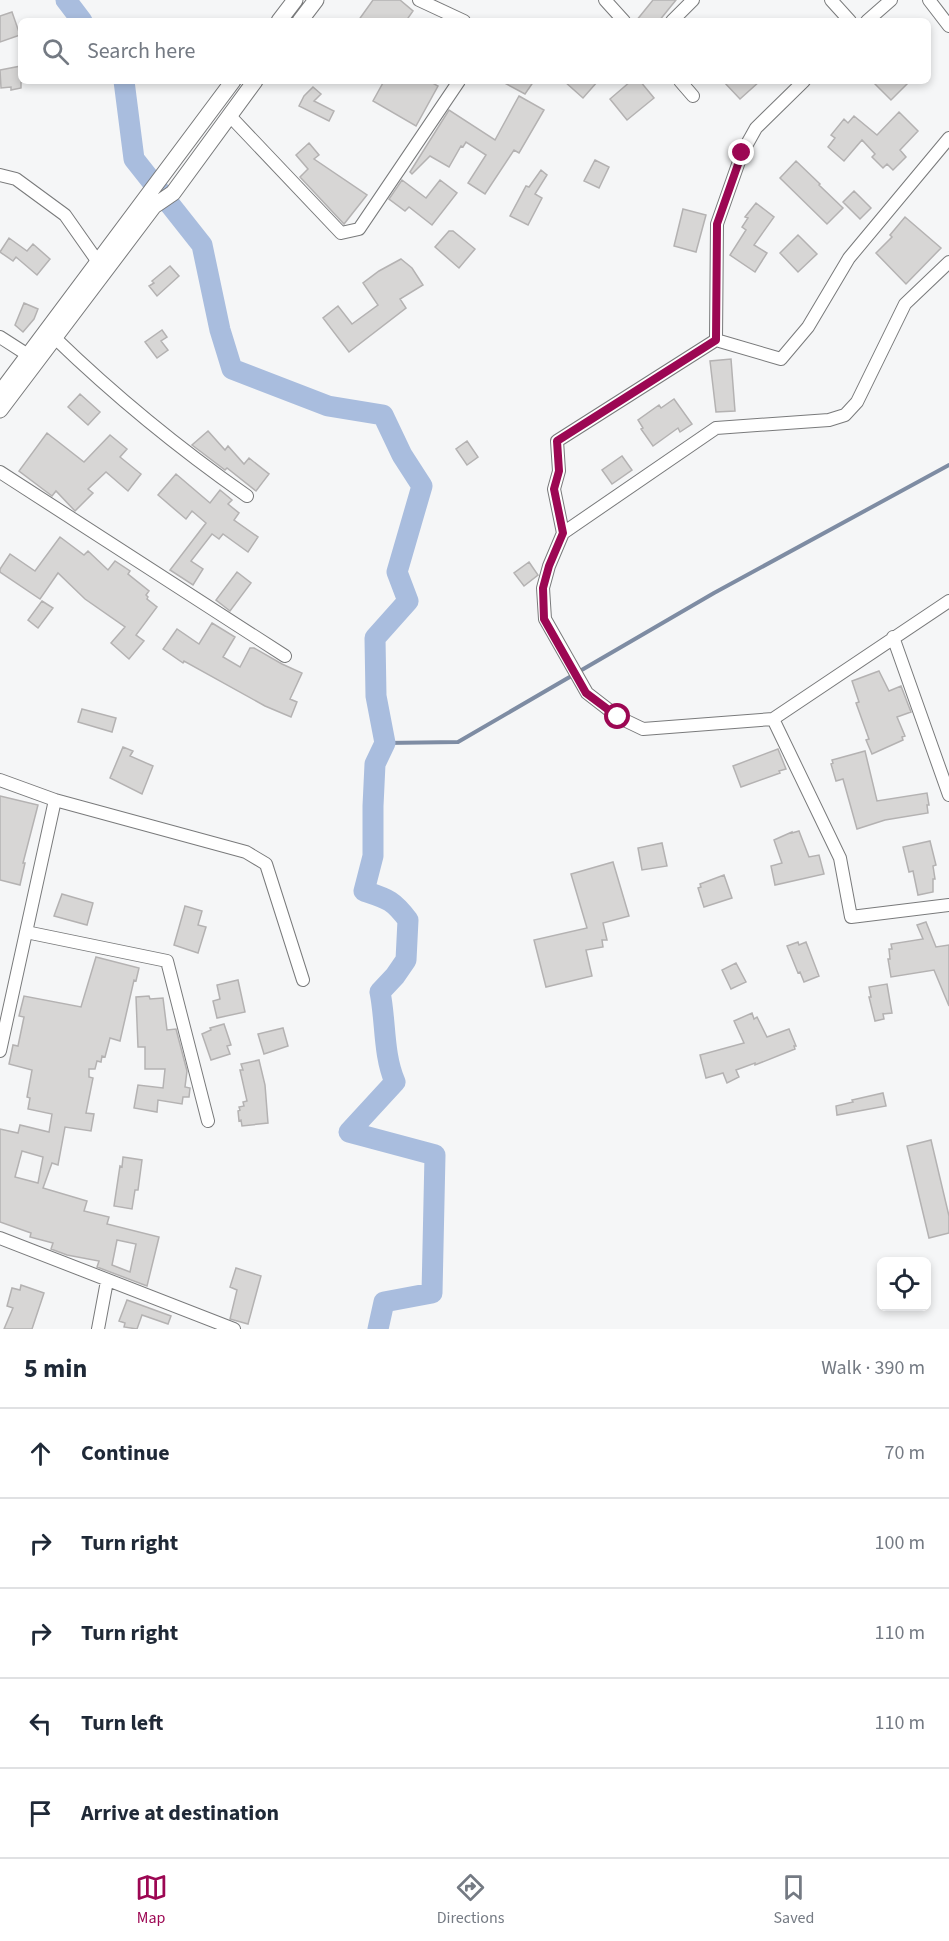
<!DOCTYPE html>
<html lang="en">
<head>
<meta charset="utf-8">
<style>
  :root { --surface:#fff; --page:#f2f2f3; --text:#1f2937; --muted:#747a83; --line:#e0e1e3; --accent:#9c0753 }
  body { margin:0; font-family:"Source Sans 3",sans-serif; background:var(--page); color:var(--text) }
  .controls { position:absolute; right:18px; bottom:18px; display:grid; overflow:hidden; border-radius:9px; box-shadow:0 3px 9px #0003 }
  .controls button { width:54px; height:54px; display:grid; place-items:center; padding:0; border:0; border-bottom:2px solid var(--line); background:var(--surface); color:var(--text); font:30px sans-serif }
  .stop { position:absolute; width:18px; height:18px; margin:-14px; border:4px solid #9c0753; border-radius:50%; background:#fff }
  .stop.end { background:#9c0753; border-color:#fff; box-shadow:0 2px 6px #0008 }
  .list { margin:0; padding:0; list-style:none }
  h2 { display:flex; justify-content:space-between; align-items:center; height:78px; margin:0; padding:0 24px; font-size:26px }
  h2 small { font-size:20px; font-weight:400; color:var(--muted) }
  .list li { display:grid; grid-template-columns:39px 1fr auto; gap:18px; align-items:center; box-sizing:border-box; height:90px; padding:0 24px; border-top:2px solid var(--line) }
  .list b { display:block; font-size:22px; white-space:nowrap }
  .list em { font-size:20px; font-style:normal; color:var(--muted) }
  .icon { flex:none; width:33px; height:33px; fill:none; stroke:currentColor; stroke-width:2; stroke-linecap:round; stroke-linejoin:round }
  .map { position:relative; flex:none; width:949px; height:1329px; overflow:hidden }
  .search { position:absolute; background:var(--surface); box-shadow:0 3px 9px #0003; left:18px; right:18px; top:18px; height:66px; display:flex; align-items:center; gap:15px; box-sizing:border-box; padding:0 21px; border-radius:9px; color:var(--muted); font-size:22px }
  .sheet { height:528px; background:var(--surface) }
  nav { display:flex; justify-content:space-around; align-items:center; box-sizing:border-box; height:84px; border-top:2px solid var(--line); background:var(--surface); font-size:16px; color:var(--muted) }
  nav a { display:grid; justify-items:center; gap:3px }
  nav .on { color:var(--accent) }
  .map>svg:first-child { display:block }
</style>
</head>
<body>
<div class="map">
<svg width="949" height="1329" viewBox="0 0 949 1329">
  <rect width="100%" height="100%" fill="#f5f6f7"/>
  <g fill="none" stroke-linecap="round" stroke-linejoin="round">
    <!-- stream -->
    <path stroke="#7e8ca3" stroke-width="4" d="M385,743L458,742L714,593L949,465"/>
    <!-- river -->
    <path stroke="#a9bdde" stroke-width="21" d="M66,0L82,21
      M124,81L134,159L202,245L220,330L232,369L328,406L383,415L402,455L422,486L397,572L408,601L375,638L376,696L385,743L375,764L373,806V856L364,891C388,899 393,900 408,920L406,960L395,976L380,992C386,1022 383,1054 395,1082L349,1132L435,1155L432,1293L384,1302L378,1329"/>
  </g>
  <!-- building -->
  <path fill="#d7d6d5" stroke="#b4b2b2" stroke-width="1.5" fill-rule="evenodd" d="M373,0H400L413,11L406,21H358Z
    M653,0H676L659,21H636Z
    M12,12L20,35L0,42V16Z
    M21,66V88L11,90V87L1,88L0,70Z
    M384,81H429L438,86L416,126L373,101Z
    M501,81H534L525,94Z
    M564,81H598L583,98Z
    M631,81H640L654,98L627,120L610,99Z
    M723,81H760L740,99Z
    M872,81H910L891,100Z
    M313,87L321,94L314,101L334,111L329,121L299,106L304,96Z
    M519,96L544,110L519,153L514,150L485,194L468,183L486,155L466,142L463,147L461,146L449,167L430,156L412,174L410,172L449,110L495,140Z
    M899,112L918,131L900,150L906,157L893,170L887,164L883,168L872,157L875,154L862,140L844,161L828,147L835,138L831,135L844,119L848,123L854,116L877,135Z
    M309,143L319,155L314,159L367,195L344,224L300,177L308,169L296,155Z
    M595,160L609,167L599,188L584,181Z
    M796,161L820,184L819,185L843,208L827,224L780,178Z
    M541,170L547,175L535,194L542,198L528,225L510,216L526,186L529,187Z
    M402,180L426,198L440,180L457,193L432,225L409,207L405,211L389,199Z
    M854,191L871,208L860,219L843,202Z
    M756,203L774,217L754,245L767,253L755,272L730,255L746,230L742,227L748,218L745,217Z
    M683,209L706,215L696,252L674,246Z
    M905,217L941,248L906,284L876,253L892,237L890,235Z
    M449,231H453L475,249L459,268L435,247Z
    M798,235L817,254L798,272L780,253Z
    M9,238L27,251L33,244L50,259L37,275L16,257L13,261L0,252Z
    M401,259L412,268L423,285L400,299L406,308L349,352L323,318L338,306L352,324L378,305L363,283L379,271Z
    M170,266L179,276L157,296L149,286L154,283L152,281Z
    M24,303L38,309L34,319L23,332L15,325Z
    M162,330L167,337L161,341L168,350L157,358L145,342Z
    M731,359L735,411L716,412L710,361Z
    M80,394L100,412L88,425L68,407Z
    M674,399L692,424L680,432L678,428L653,446L641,429L643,428L638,420L659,405L661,408Z
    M208,431L225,450L228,446L244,464L249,458L269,474L256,491L227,468L225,470L192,445Z
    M47,433L84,462L110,435L127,449L120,457L141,474L128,491L106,472L88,489L93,493L75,511L56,491L52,496L19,471Z
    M467,441L478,457L467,465L456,449Z
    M622,456L632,470L612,484L602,470Z
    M176,474L210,503L220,490L232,500L228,504L239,513L234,520L258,537L248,552L223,534L219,539L212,534L191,561L203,569L193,585L170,570L206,523L192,511L186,519L158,495Z
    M60,537L84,555L88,551L108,570L115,561L130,571L128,574L149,591L146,595L148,597L147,599L157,607L136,635L144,641L129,659L111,643L125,627L85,599L58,573L40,599L0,572V569L10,554L35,571Z
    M529,562L538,575L524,586L514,573Z
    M237,572L251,583L230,611L216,600Z
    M42,601L53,608L38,628L28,620Z
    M212,623L235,637L223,657L240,667L250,648H254L282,664L302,673L290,699L297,702L291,717L265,706L184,661L183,663L163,649L177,629L199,644Z
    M879,671L889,691L901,686L911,712L897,717L905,736L902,737L903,740L872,754L866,740L869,739L856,703L859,702L852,681Z
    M82,709L116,718L112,732L78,722Z
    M123,747L133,751L130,756L153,766L142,794L110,778Z
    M778,749L786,769L779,771L780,773L741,787L733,766Z
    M865,751L877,801L927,793L929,805H927L928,813L885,820L857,829L843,779L836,781L831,764L833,763L832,760Z
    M0,796L38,805L23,863H25L20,885L0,880Z
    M799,831L809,857L819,855L824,874L775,885L771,866L782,863L774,840L792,832V833Z
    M930,841L936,865L933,866L935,879H933V892L918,895L913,871L909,872L903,847Z
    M662,843L667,866L642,870L638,848Z
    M613,862L629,916L603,923L607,940H602L603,947L586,950L592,976L546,987L534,940L587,928L571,874Z
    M724,875L732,898L704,907L698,888L701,887L700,884Z
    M62,894L93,903L87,925L54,916Z
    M185,906L202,911L198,925L206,927L198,953L174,945Z
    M926,922L936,947L949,945V1006L934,970L891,977L888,959H890L889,949H892L891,944L923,939L917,925Z
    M798,942L799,945L806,942L819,976L804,982L800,972L798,973L787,946Z
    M96,957L139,968L136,981L134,980L120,1041L110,1038L105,1057L102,1056L101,1062L97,1061L95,1069H89V1077L93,1078L86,1113L94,1114L91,1131L65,1127L58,1165L52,1163L43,1188L87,1201L84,1211L109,1217L107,1224L159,1237L147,1286L97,1267L99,1261L67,1255L51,1249L53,1243L30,1237L31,1233L0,1222V1129L18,1133L20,1125L49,1132L52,1114L28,1109L30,1098L27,1097L32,1070L9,1064L13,1045L18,1046L24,1017L19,1016L24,996L81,1007ZM22,1151L43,1157L38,1183L15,1177ZM117,1240L136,1244L130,1272L112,1265Z
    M736,963L746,982L731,989L722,970Z
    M238,980L245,1012L217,1018L213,1001L220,999L217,985Z
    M887,984L892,1013L883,1014L884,1019L875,1021L869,997H871L869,987Z
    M149,996L150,999L163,998L167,1030L176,1029L187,1071L185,1087L190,1088L189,1097H183L182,1104L158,1100L157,1112L134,1108L138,1085L163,1088L165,1069H145V1047H138L136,997Z
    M752,1013L754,1019L757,1017L767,1037L789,1029L796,1046H794L795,1049L755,1065V1063L736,1070L739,1077L727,1083L723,1073L706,1078L700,1055L744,1043L734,1021Z
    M224,1024L231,1045L227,1046L230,1054L211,1060L202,1034L211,1030L210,1028Z
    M283,1028L288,1046L264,1054L258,1034Z
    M259,1060L265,1085L268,1123L242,1126L241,1120L239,1121L238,1111L240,1110L239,1107L244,1106L243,1102L247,1101L240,1070H243L241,1064Z
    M883,1093L886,1106L837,1115L836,1106L853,1102L852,1100Z
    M931,1140L949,1216V1233L929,1238L907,1146Z
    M123,1157L142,1160L138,1190H135L132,1209L114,1206L120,1166L122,1167Z
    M236,1268L261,1276L248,1324L230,1319L237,1290L230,1287Z
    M21,1285L44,1293L32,1329H4L13,1308L7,1306L12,1288L20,1290Z
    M127,1300L171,1316L168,1324L142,1315L137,1329L124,1327L125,1323L119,1321Z"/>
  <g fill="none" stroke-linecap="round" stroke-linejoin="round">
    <!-- minor casing -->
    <g stroke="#797a7b" stroke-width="14">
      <path id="minor" d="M419,0L464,21
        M605,0L624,21
        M831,0L850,21
        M929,0L949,26
        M672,21L693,0
        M867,21L891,0
        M680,81L693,96
        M804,81L756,128L742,153L717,224L716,340L557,441L559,471L554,489L563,533L549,566L543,588L545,619L587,693L618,717L643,729L773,719L949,601
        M229,115L341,233L359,229L459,81
        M0,175L16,179L65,215L98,262
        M0,337L28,355
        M55,338C116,397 177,447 247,496
        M716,340L781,359L808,327L849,258L949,138
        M0,472L285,656
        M563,533L716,428L829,420L845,415L857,402L905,304L949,262
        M893,637L949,795
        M773,719L840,858L851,917L949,905
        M0,780L55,800L246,852L266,864L303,980
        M26,932L167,961L208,1121
        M0,1051L55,800
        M0,1238L234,1329
        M98,1329L107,1281"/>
    </g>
    <!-- major casing -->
    <g stroke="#797a7b" stroke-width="17">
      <path id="major" d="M279,21L295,0
        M300,21L316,0
        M0,393L233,81
        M0,410L154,206L173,193L255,81"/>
    </g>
    <!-- minor -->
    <use href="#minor" stroke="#fff" stroke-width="12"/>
    <!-- major -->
    <use href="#major" stroke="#fff" stroke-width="15"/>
  </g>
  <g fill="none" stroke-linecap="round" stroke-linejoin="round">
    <!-- route -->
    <path stroke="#9c0753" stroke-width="8" d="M618,717L586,693L544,619L543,588L549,566L563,533L554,489L559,471L557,441L716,340L717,224L742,153"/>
  </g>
</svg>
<div class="controls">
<button><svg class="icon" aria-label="locate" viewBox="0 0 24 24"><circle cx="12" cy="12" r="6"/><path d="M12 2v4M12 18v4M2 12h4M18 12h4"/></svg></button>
</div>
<div class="stop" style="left:618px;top:717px"></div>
<div class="stop end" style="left:742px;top:153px"></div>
<div class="search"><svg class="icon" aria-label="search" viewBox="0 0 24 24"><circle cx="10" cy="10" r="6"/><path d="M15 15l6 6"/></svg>Search here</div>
</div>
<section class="sheet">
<h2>5 min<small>Walk · 390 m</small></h2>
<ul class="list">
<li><svg class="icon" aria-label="ahead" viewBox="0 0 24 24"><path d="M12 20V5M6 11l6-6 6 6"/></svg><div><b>Continue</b></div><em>70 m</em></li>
<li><svg class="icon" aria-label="right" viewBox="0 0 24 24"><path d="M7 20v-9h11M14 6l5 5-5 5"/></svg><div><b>Turn right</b></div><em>100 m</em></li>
<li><svg class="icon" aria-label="right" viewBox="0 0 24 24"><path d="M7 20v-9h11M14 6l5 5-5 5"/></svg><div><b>Turn right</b></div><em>110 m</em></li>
<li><svg class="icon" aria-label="left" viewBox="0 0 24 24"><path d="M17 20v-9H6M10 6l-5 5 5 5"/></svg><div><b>Turn left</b></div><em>110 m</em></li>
<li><svg class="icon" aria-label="arrive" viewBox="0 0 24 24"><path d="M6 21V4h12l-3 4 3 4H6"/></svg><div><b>Arrive at destination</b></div></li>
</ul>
</section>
<nav>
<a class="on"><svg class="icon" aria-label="map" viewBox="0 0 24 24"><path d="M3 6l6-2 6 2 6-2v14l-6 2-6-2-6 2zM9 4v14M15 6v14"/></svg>Map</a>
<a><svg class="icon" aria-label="directions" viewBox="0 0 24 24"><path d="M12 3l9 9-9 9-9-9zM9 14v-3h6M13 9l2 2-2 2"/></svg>Directions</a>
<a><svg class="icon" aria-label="saved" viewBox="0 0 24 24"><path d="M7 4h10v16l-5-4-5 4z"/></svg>Saved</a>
</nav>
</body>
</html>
